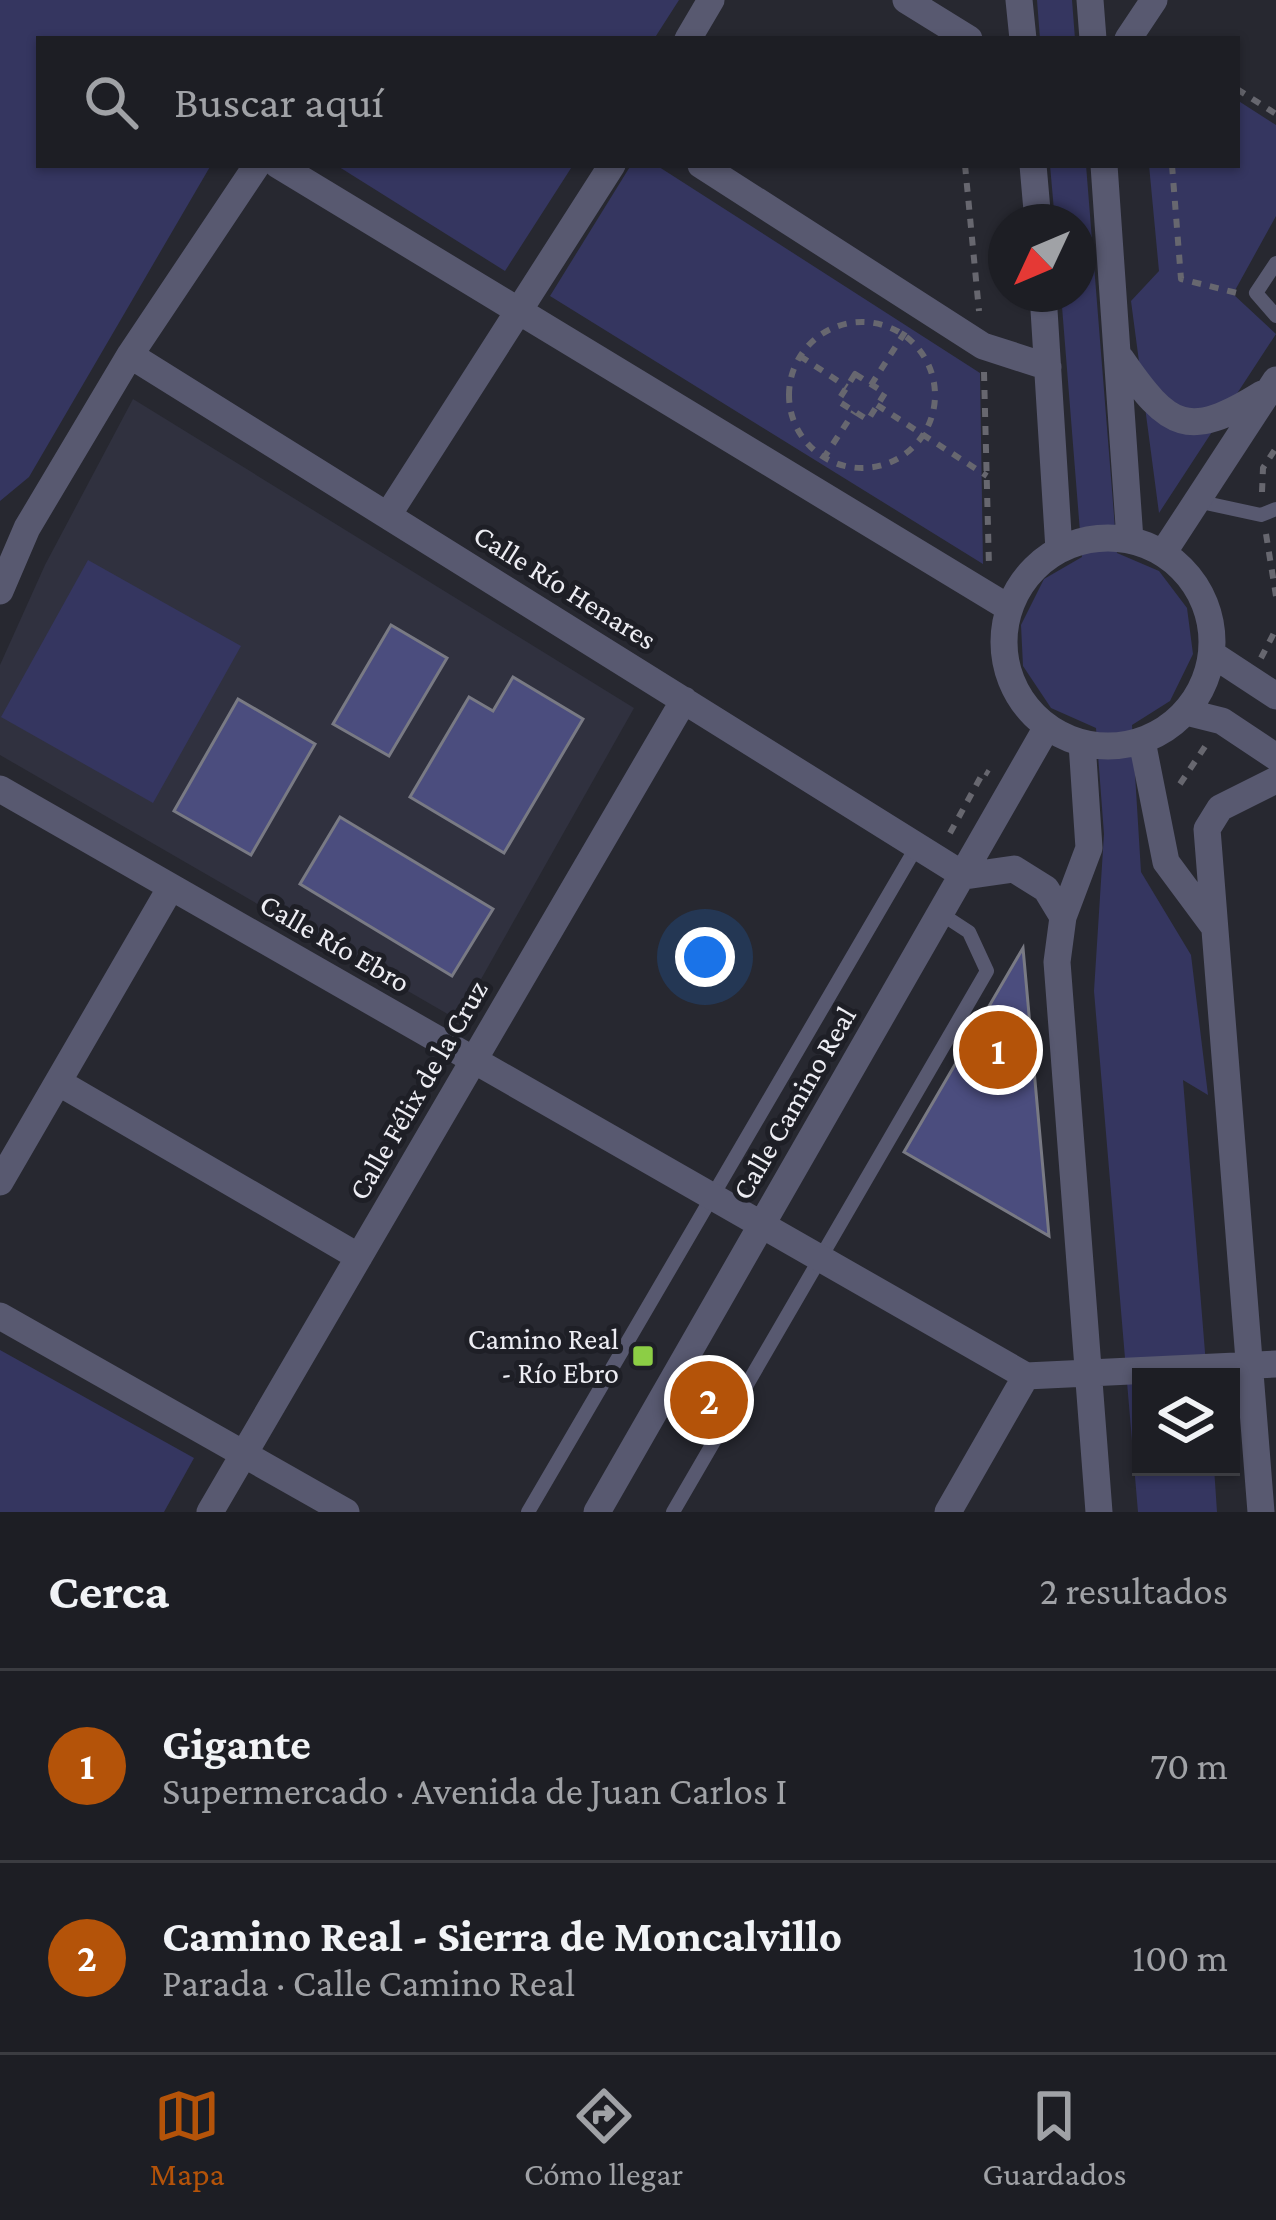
<!DOCTYPE html>
<html lang="es">
<head>
<meta charset="utf-8">
<style>
  :root { --surface:#1d1e24; --page:#2a2b31; --text:#f1f3f6; --muted:#a0a2a6; --line:#3b3c41; --accent:#b45309 }
  body { margin:0; font-family:"Crimson Pro",serif; background:var(--page); color:var(--text) }
  .controls { position:absolute; right:36px; bottom:36px; display:grid; overflow:hidden; border-radius:0px; box-shadow:0 3px 9px #0004 }
  .controls button { width:108px; height:108px; display:grid; place-items:center; padding:0; border:0; border-bottom:3px solid var(--line); background:var(--surface); color:var(--text); font:60px sans-serif }
  .compass { position:absolute; left:988px; top:204px; width:108px; height:108px; border-radius:50%; background:var(--surface); box-shadow:0 3px 9px #0004; rotate:226deg }
  .you { position:absolute; left:705px; top:957px; width:42px; height:42px; margin:-30px; border:9px solid #fff; border-radius:50%; background:#1a73e8; box-shadow:0 0 0 18px #1a73e833 }
  .badge { display:grid; place-items:center; width:78px; height:78px; border-radius:50%; background:var(--accent); color:#fff; font-size:39px; font-weight:700 }
  .pin { position:absolute; translate:-50% -50%; border:6px solid #fff; box-shadow:0 3px 12px #0006 }
  .list { margin:0; padding:0; list-style:none }
  h2 { display:flex; justify-content:space-between; align-items:center; height:156px; margin:0; padding:0 48px; font-size:51px }
  h2 small { font-size:39px; font-weight:400; color:var(--muted) }
  .list li { display:grid; grid-template-columns:78px 1fr auto; gap:36px; align-items:center; box-sizing:border-box; height:192px; padding:0 48px; border-top:3px solid var(--line) }
  .list b { display:block; font-size:45px; white-space:nowrap }
  .list p { margin:0; font-size:39px; white-space:nowrap; color:var(--muted) }
  .list em { font-size:39px; font-style:normal; color:var(--muted) }
  .icon { flex:none; width:66px; height:66px; fill:none; stroke:currentColor; stroke-width:2; stroke-linecap:round; stroke-linejoin:round }
  .map { position:relative; flex:none; width:1276px; height:1512px; overflow:hidden }
  .search { position:absolute; background:var(--surface); box-shadow:0 3px 9px #0004; left:36px; right:36px; top:36px; height:132px; display:flex; align-items:center; gap:30px; box-sizing:border-box; padding:0 42px; border-radius:0px; color:var(--muted); font-size:45px }
  .sheet { height:540px; background:var(--surface) }
  nav { display:flex; justify-content:space-around; align-items:center; box-sizing:border-box; height:168px; border-top:3px solid var(--line); background:var(--surface); font-size:33px; color:var(--muted) }
  nav a { display:grid; justify-items:center; gap:6px }
  nav .on { color:var(--accent) }
  .map>svg:first-child { display:block }
</style>
</head>
<body>
<div class="map">
<svg width="1276" height="1512" viewBox="0 0 1276 1512">
  <rect width="100%" height="100%" fill="#272830"/>
  <!-- built -->
  <path fill="#30313f" d="M133,399L634,708L458,1020L0,755V665L45,565Z"/>
  <!-- green -->
  <path fill="#353660" d="M0,0H679L654,39H39V165H211L29,477L0,501Z
    M1037,0H1072L1075,39H1040Z
    M1237,100L1276,125V216L1233,294L1276,334L1159,513L1131,301L1159,271L1149,165H1237Z
    M336,165H573L505,271Z
    M631,165H656L980,373L983,564L550,296Z
    M1050,165H1086L1117,553L1159,571L1187,608L1193,654L1170,701L1132,725L1141,872L1191,955L1208,1095L1183,1080L1207,1377H1141V1467H1214L1217,1512H1138L1094,991L1104,834L1096,728L1051,708L1023,666L1021,625L1044,579L1082,557L1061,294H1078V222H1055Z
    M88,560L241,646L153,803L1,717Z
    M0,1350L194,1458L164,1512H0Z"/>
  <!-- building -->
  <path fill="#4b4d7e" stroke="#797a84" stroke-width="3" d="M391,625L447,658L389,756L333,724Z
    M513,677L583,719L504,853L410,797L469,697L493,711Z
    M238,699L315,744L251,855L174,811Z
    M340,817L493,909L452,976L300,884Z
    M1023,948L1049,1236L904,1152Z"/>
  <g fill="none" stroke-linecap="round" stroke-linejoin="round">
    <!-- path -->
    <path stroke="#67676f" stroke-width="6" stroke-dasharray="9 9" stroke-linecap="butt" d="M1237,89L1276,114
      M965,165L979,311
      M1172,165L1181,279L1241,294
      M789 395a73 73 0 1 1 146 0a73 73 0 1 1-146 0Z
      M800,356L847,387
      M984,372L989,567
      M855,374L885,393L868,420L838,401Z
      M871,385L905,332
      M877,405L987,476
      M823,459L854,412
      M1262,492L1263,468L1276,448
      M1266,534L1276,596
      M1261,658L1276,629
      M1180,784L1206,745
      M950,833L984,771L989,774"/>
    <!-- lane -->
    <path stroke="#585970" stroke-width="14" d="M1276,263L1256,293L1276,316
      M1201,502L1261,515L1276,509
      M528,1512L917,846
      M673,1512L987,971L969,932L943,915"/>
    <!-- street -->
    <path stroke="#585970" stroke-width="27" d="M906,0L969,39
      M1019,0L1023,39
      M1090,0L1093,39
      M688,39L711,0
      M1128,39L1154,0
      M278,165L1009,608
      M701,165L983,346L1048,367
      M1033,165L1038,222
      M1104,165L1130,540
      M1043,294L1059,550
      M130,355L965,876L1014,869L1046,889L1063,917
      M1121,359C1169,429 1188,440 1262,394
      M388,515L612,165
      M1004 642a104 104 0 1 1 208 0a104 104 0 1 1-208 0Z
      M1163,553L1276,380
      M0,591L27,528L130,355L257,165
      M1212,654L1276,696
      M1186,712L1222,721L1276,757
      M1142,741L1166,862L1212,924
      M1082,743L1089,848L1063,917L1057,962L1099,1512
      M0,789L1026,1376L1276,1364
      M58,1082L359,1257
      M0,1182L171,887
      M0,1316L346,1512
      M210,1512L684,700
      M597,1512L1047,727
      M948,1512L1026,1376
      M1261,1512L1207,829L1220,808L1276,780"/>
  </g>
  <!-- markers -->
  <rect fill="#8cce45" stroke="#1e1f26" stroke-width="4.5" x="631" y="1344" width="24" height="24" rx="6"/>
  <g text-anchor="middle" stroke-width="10" stroke-linejoin="round" paint-order="stroke">
    <!-- street labels -->
    <g font-size="30" fill="#ededf3" stroke="#1e1f26">
      <text transform="translate(565 587) rotate(32)" y="10">Calle Río Henares</text>
      <text transform="translate(335 943) rotate(30)" y="10">Calle Río Ebro</text>
      <text transform="translate(418 1090) rotate(-60)" y="10">Calle Félix de la Cruz</text>
      <text transform="translate(794 1103) rotate(-60)" y="10">Calle Camino Real</text>
    </g>
    <!-- poi labels -->
    <g font-size="30" fill="#ededf3" stroke="#1e1f26" text-anchor="end">
      <text x="619" y="1349">Camino Real<tspan x="619" dy="34">- Río Ebro</tspan></text>
    </g>
  </g>
</svg>
<div class="controls">
<button><svg class="icon" aria-label="layers" viewBox="0 0 24 24"><path d="M12 4l9 5-9 5-9-5zM3 14l9 5 9-5"/></svg></button>
</div>
<svg class="compass" viewBox="-18 -18 36 36"><path d="M0-13l5 13h-10z" fill="#e53935"/><path d="M0 13l5-13h-10z" fill="#a0a2a6"/></svg>
<div class="you"></div>
<div class="pin badge" style="left:998px;top:1050px">1</div>
<div class="pin badge" style="left:709px;top:1400px">2</div>
<div class="search"><svg class="icon" aria-label="search" viewBox="0 0 24 24"><circle cx="10" cy="10" r="6"/><path d="M15 15l6 6"/></svg>Buscar aquí</div>
</div>
<section class="sheet">
<h2>Cerca<small>2 resultados</small></h2>
<ul class="list">
<li><span class="badge">1</span><div><b>Gigante</b><p>Supermercado · Avenida de Juan Carlos I</p></div><em>70 m</em></li>
<li><span class="badge">2</span><div><b>Camino Real - Sierra de Moncalvillo</b><p>Parada · Calle Camino Real</p></div><em>100 m</em></li>
</ul>
</section>
<nav>
<a class="on"><svg class="icon" aria-label="map" viewBox="0 0 24 24"><path d="M3 6l6-2 6 2 6-2v14l-6 2-6-2-6 2zM9 4v14M15 6v14"/></svg>Mapa</a>
<a><svg class="icon" aria-label="directions" viewBox="0 0 24 24"><path d="M12 3l9 9-9 9-9-9zM9 14v-3h6M13 9l2 2-2 2"/></svg>Cómo llegar</a>
<a><svg class="icon" aria-label="saved" viewBox="0 0 24 24"><path d="M7 4h10v16l-5-4-5 4z"/></svg>Guardados</a>
</nav>
</body>
</html>
